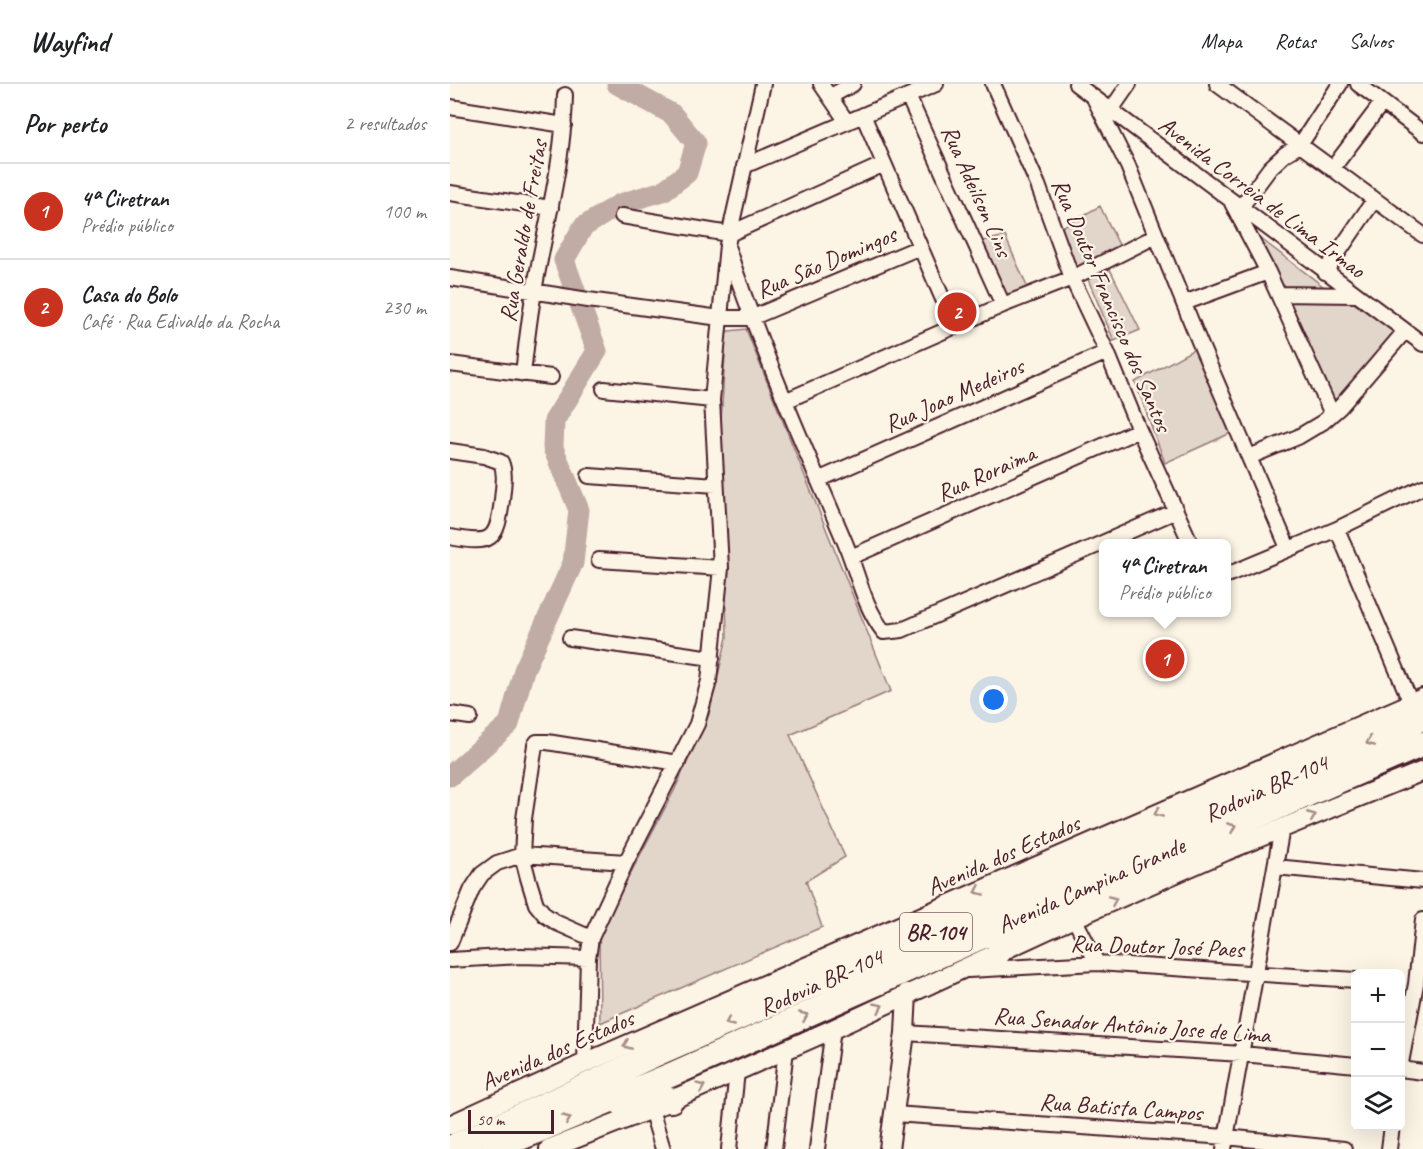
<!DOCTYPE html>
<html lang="pt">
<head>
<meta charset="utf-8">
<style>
  :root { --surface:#fff; --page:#f2f2f2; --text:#202124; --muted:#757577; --line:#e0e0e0; --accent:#c8321e }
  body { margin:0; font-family:Caveat,sans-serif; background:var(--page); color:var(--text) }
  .controls { position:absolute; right:18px; bottom:18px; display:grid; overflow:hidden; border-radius:9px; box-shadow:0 6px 24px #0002 }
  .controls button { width:54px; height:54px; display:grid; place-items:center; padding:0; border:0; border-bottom:2px solid var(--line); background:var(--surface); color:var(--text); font:30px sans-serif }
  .scale { position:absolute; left:18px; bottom:15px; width:86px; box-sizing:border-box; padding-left:6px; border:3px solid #4a1f2b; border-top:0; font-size:16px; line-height:21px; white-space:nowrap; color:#4a1f2b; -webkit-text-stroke:4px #fcf5e5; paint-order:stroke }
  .you { position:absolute; left:544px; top:616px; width:21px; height:21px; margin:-15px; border:4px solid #fff; border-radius:50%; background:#1a73e8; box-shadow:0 0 0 9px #1a73e833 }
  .badge { display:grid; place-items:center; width:39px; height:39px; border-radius:50%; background:var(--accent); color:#fff; font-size:20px; font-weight:700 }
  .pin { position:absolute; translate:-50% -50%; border:3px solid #fff; box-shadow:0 2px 6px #0006 }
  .popup { position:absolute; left:649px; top:455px; width:132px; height:78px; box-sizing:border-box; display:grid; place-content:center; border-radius:9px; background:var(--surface); filter:drop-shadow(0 2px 4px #0005); font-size:20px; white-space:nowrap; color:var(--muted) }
  .popup b { font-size:22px; color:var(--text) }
  .popup::after { content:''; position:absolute; left:50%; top:100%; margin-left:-12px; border:12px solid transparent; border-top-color:var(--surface) }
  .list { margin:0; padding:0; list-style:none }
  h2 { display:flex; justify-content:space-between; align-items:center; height:78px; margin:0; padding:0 24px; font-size:26px }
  h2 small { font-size:20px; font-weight:400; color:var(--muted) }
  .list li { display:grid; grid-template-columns:39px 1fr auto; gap:18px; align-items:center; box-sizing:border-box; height:96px; padding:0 24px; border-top:2px solid var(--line) }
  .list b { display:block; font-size:22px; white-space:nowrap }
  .list p { margin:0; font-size:20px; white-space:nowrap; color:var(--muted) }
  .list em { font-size:20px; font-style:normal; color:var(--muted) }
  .icon { flex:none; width:33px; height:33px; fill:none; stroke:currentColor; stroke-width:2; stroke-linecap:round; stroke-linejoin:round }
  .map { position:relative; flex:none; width:973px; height:1065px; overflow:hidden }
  header { display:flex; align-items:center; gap:36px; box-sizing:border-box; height:84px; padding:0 30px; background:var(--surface); border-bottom:2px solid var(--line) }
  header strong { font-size:28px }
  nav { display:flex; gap:33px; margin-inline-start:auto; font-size:21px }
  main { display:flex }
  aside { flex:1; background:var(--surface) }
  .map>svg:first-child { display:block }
</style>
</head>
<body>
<header>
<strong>Wayfind</strong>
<nav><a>Mapa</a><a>Rotas</a><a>Salvos</a></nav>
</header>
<main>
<aside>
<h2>Por perto<small>2 resultados</small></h2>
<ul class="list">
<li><span class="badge">1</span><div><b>4ª Ciretran</b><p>Prédio público</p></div><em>100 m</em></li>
<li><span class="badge">2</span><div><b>Casa do Bolo</b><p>Café · Rua Edivaldo da Rocha</p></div><em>230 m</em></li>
</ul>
</aside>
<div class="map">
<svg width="973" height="1065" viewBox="0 0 973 1065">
  <rect width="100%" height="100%" fill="#fcf5e5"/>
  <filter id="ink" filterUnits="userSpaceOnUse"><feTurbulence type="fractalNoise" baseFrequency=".0167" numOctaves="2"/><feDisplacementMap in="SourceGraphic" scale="12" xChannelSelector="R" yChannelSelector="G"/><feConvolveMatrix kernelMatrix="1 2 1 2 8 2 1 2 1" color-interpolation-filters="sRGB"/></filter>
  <g filter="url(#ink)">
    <!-- green -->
    <path fill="#e2d5ca" stroke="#967a7a" stroke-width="1.5" d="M650,122L671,165L624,187L610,144Z
      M806,151L878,206L832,204Z
      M555,152L579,207L555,216L529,158Z
      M660,185L690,246L664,257L637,193Z
      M836,217L902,218L945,248L884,319Z
      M296,245L441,607L340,651L395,773L356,797L372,843L150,939L149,849L224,707L259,630L277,553L271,338L275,269L271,248Z
      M746,264L783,348L715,379L685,298Z"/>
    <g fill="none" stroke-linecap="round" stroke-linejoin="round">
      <!-- river -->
      <path stroke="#c0aca5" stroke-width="21" d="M0,692L59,640L74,586L123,479L129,426L103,364L104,337L147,267L114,176L133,143L170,120L213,107L237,89L246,59L222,30L167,0"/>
      <!-- street casing -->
      <g stroke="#4a1f2b" stroke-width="18">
        <path id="street" d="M371,0L397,38
          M543,0L588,101L622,194L657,268L689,346L741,460
          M626,0L973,260
          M767,0L973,151
          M908,0L973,49
          M381,12L403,0
          M458,12L553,221
          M644,14L678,82L749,257L838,464
          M0,23L114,41
          M661,26L679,0
          M413,31L505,243
          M294,82L486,0
          M882,85L932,19
          M0,109L101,124
          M782,119L818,188L882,330
          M791,123L820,84L835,70L850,61L890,0
          M172,132L279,150
          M279,150L434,80
          M278,165C311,265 353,360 394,456C407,486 413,522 434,548L452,546L726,427
          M875,188L924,116
          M0,194L138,216L270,234H301L470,163
          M828,210L907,211
          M734,219L818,188
          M0,280L101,293
          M73,290C76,263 79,235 84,208C95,142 114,78 115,11
          M154,305L262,316
          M335,317L553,221L622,194L706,152
          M0,367L34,372L51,378C56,390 53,403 52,416C47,457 42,461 0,453
          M799,373L848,353L873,338L890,323L955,247
          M139,392L266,401
          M368,396L657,268
          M887,445L961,619
          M401,473L689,346
          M149,476L271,484
          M777,491L887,445L973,403
          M120,554L262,574
          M0,630L20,633
          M825,783L973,797
          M624,834L647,879
          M141,854L107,839L95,831L86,820L78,794L72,771L74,735L85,661L87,658H97L228,679
          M0,859L22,805L32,790L47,779L72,771L176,778
          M0,876L71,872L138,874
          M518,886L647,879L906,896
          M455,949L792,970L906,981
          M135,979L138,874L141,854L176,778L247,640L259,597L271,484L262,316L277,161L313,0
          M950,984L966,900L973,836
          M950,985L973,988
          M201,1025L213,1065
          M444,1030L776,1053L894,1065
          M279,1065L287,987
          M324,1065L336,966
          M367,1065L383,945
          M774,1065L832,744
          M939,1065L942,1042"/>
      </g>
      <!-- secondary casing -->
      <g stroke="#4a1f2b" stroke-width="22">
        <path id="secondary" d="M0,1041L135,979L973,614
          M99,1065L201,1025L383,945L597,846L776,767L973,687
          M439,1065L455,949L457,909"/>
      </g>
      <!-- highway casing -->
      <g stroke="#4a1f2b" stroke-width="28">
        <path id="highway" d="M549,868L576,835
          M171,1019L221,1016
          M0,1064L206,970L973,634
          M44,1065L223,990L578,832L973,660"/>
      </g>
      <!-- street -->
      <use href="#street" stroke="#fcf5e5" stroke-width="14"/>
      <!-- secondary -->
      <use href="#secondary" stroke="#fcf5e5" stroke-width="18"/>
      <!-- highway -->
      <use href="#highway" stroke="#fcf5e5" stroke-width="24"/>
    </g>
    <!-- one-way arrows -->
    <defs><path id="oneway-chevron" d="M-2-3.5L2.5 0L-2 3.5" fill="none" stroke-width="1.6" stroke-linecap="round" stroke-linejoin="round" transform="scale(1.5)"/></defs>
    <g stroke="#a38a88">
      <use href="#oneway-chevron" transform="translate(920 658) rotate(156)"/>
      <use href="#oneway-chevron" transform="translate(708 729) rotate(156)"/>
      <use href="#oneway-chevron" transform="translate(862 732) rotate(-22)"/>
      <use href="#oneway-chevron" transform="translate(782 743) rotate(-24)"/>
      <use href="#oneway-chevron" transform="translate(529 807) rotate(156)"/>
      <use href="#oneway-chevron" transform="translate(663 816) rotate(-24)"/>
      <use href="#oneway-chevron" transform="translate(429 923) rotate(-25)"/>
      <use href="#oneway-chevron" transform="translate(354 932) rotate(-24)"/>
      <use href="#oneway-chevron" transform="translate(279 938) rotate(156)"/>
      <use href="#oneway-chevron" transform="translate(177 961) rotate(157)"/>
      <use href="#oneway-chevron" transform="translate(251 1003) rotate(-23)"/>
      <use href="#oneway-chevron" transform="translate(117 1035) rotate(-22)"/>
    </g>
  </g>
  <g text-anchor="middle" stroke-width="4.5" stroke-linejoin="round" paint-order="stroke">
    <!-- shield labels -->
    <rect fill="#fcf5e5" stroke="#7f5f63" stroke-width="1.5" x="450" y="829" width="72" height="38" rx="4.5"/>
    <g font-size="22" font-weight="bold" fill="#4a1f2b">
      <text x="486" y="856">BR-104</text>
    </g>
    <!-- street labels -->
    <g font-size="24" fill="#4a1f2b" stroke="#fcf5e5">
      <text transform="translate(527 107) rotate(66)" y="8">Rua Adeilson Lins</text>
      <text transform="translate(812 113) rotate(37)" y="8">Avenida Correia de Lima Irmao</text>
      <text transform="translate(73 147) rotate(-80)" y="8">Rua Geraldo de Freitas</text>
      <text transform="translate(376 178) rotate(-23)" y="8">Rua São Domingos</text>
      <text transform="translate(662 221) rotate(67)" y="8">Rua Doutor Francisco dos Santos</text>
      <text transform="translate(504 311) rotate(-24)" y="8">Rua Joao Medeiros</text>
      <text transform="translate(536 389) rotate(-24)" y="8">Rua Roraima</text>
      <text transform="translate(816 704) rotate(-24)" y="8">Rodovia BR-104</text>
      <text transform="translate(553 771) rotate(-24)" y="8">Avenida dos Estados</text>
      <text transform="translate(641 801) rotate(-24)" y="8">Avenida Campina Grande</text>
      <text transform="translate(707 862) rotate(2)" y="8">Rua Doutor José Paes</text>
      <text transform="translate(371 898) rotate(-24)" y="8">Rodovia BR-104</text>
      <text transform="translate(682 941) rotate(4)" y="8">Rua Senador Antônio Jose de Lima</text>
      <text transform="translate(107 966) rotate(-24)" y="8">Avenida dos Estados</text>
      <text transform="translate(671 1023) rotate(4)" y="8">Rua Batista Campos</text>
    </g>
  </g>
</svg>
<div class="controls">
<button>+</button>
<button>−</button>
<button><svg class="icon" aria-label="layers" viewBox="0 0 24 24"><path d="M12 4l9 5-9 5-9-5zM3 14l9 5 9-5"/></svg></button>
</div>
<div class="scale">50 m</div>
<div class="you"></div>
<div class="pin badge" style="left:715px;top:575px">1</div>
<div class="popup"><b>4ª Ciretran</b>Prédio público</div>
<div class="pin badge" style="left:507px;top:228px">2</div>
</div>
</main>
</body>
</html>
